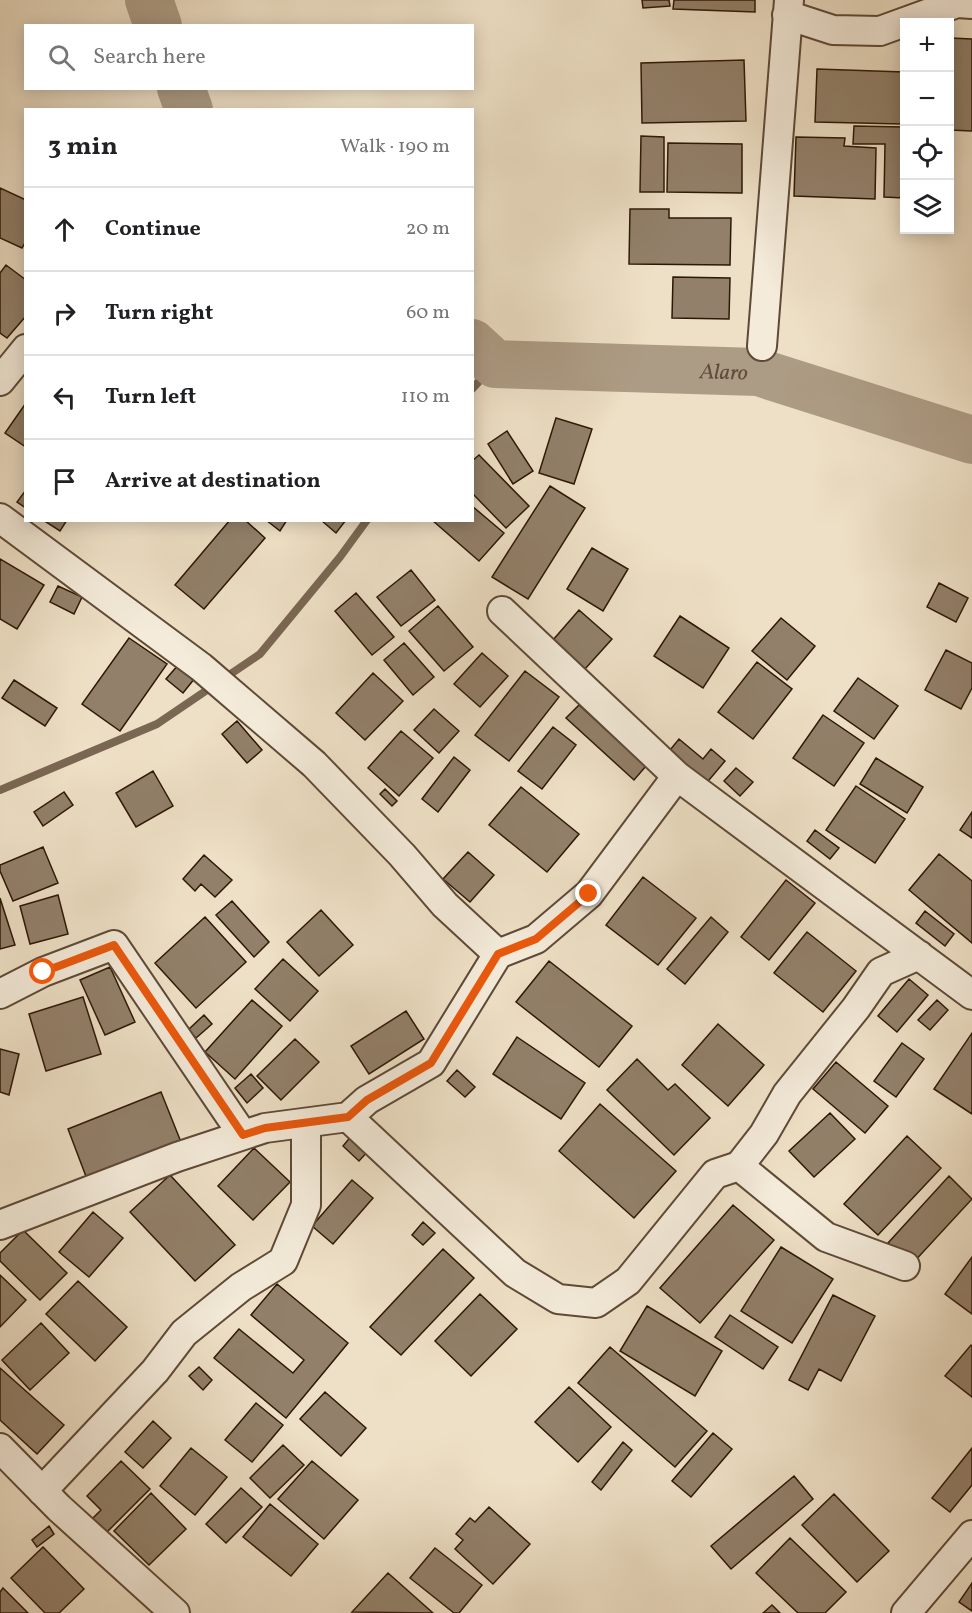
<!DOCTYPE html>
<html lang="en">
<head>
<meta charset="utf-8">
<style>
  :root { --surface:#fff; --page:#f6f6f6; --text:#202124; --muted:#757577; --line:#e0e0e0 }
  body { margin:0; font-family:Vollkorn,serif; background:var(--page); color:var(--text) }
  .controls { position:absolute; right:18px; top:18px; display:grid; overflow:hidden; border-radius:0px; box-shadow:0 3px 15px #0003 }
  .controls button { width:54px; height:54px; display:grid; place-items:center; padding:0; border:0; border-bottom:2px solid var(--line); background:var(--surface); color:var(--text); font:30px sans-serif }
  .stop { position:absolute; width:18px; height:18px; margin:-14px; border:4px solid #ea580c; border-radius:50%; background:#fff }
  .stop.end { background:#ea580c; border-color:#fff; box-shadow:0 2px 6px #0008 }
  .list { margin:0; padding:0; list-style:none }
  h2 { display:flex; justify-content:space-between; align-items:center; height:78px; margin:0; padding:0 24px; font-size:26px }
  h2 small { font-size:20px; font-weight:400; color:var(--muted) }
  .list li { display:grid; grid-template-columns:39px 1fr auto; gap:18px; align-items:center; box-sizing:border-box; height:84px; padding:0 24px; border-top:2px solid var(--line) }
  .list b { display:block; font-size:22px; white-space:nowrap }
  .list em { font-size:20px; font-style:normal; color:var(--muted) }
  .icon { flex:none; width:33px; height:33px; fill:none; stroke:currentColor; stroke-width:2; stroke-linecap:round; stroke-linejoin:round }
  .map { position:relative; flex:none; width:972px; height:1613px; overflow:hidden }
  .search { position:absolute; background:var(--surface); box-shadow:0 3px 15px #0003; left:24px; top:24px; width:450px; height:66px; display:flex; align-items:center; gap:15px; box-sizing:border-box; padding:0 21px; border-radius:0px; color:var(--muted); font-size:22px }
  .panel { position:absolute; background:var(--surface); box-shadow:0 3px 15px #0003; left:24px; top:108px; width:450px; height:414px; border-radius:0px }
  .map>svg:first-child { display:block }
</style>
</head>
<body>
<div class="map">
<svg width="972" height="1613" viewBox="0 0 972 1613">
  <rect width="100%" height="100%" fill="#eee0c6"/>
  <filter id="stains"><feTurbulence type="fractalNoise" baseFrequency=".00333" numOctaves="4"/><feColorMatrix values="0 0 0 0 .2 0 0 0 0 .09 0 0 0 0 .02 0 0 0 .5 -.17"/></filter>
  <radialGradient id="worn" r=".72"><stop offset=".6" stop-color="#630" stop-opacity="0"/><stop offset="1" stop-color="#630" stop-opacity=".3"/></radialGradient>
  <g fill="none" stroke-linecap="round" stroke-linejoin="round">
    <!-- stream -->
    <path stroke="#7a6753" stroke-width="8" d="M472,389L495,364
      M0,790L157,724L260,654L340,557L367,520"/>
    <!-- river -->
    <g stroke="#ad9c85" stroke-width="48">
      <path d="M149,0L158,26"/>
      <path d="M181,88L189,110"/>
      <path id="s1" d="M472,343L495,364L758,372L972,440"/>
    </g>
  </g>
  <!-- building -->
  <path fill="#92806a" stroke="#2e1707" stroke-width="1.5" d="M642,0H669L670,6L643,8Z
    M674,0H755V12L673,9Z
    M950,38L972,39V131L950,130Z
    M744,60L746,121L642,123L641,63Z
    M817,69L904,72L902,124L815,122Z
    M854,126L904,127V198L884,197L885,144H853Z
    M641,136L664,137V192H640Z
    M796,137L845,138L844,146L876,148L875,199L794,196Z
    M668,143L742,144V193L667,192Z
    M0,188L26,200V241L22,248L0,238Z
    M630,209H669V218H731L730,265L629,264Z
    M6,265L26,280V316L7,338L0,333V273Z
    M673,277L730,278L729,319L672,318Z
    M26,403V447L5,433Z
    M556,418L592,429L574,484L539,473Z
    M507,431L533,471L513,484L488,444Z
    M479,455L529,506L506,528L472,493V461Z
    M550,486L585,508L528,599L492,577Z
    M26,490V508L17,502Z
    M472,506L504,533L479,561L432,520H472Z
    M43,520H67L60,531Z
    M230,520H245L265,538L204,609L175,585Z
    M266,520H287L280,531Z
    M321,520H346L336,533Z
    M592,548L628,569L603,611L567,589Z
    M0,559L44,585L17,629L0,619Z
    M411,570L435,600L401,626L377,597Z
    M939,583L968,598L956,622L927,607Z
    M58,586L82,597L74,614L50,602Z
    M356,593L394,637L372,655L335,611Z
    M438,606L473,647L444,671L409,631Z
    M579,610L612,639L585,669L553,640Z
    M680,616L729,648L703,688L654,656Z
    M781,618L815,646L787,680L752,651Z
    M129,638L167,664L120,731L82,704Z
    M404,643L434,677L413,695L384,660Z
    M946,650L972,663V688L961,709L925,690Z
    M482,653L508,676L480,707L454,684Z
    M757,662L792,689L753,739L718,712Z
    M179,664L195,678L183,693L166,679Z
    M525,671L559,697L509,761L475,735Z
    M373,673L403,701L365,740L336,713Z
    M858,678L898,706L874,739L834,711Z
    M14,680L57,708L45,726L2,698Z
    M579,705L646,766L634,780L566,718Z
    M434,709L459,731L439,753L414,730Z
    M823,715L864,743L834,786L793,758Z
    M237,721L262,750L247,763L222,734Z
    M553,727L576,745L542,789L518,771Z
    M401,731L433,758L399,796L368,768Z
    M679,739L703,759L711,749L725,761L704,786L666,755Z
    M454,757L470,770L438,812L422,799Z
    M876,758L923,787L907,813L860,784Z
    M736,768L753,782L740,796L724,781Z
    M153,771L173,806L136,827L116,793Z
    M856,786L905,819L875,863L826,830Z
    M521,787L579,834L547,872L489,825Z
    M385,789L397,801L392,806L380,794Z
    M64,792L73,805L43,826L34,812Z
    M972,812V838L960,830Z
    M815,830L839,848L830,859L807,841Z
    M43,847L58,883L13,901L0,871V865Z
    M468,852L494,875L470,902L443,879Z
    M939,854L972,881V943L909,890Z
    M204,855L232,880L215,897L201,884L195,891L183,879Z
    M643,877L696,918L658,965L606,925Z
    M786,880L815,903L769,960L741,937Z
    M58,895L68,934L30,944L20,906Z
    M0,898L15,945L0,949Z
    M232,901L269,942L254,957L216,915Z
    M321,910L353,945L319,976L287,942Z
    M925,911L954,934L945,946L916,923Z
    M205,917L246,962L196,1008L155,963Z
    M711,917L728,932L685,984L667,969Z
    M807,932L856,971L823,1012L774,973Z
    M283,959L318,991L290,1021L255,989Z
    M549,961L632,1026L599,1067L516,1002Z
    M110,967L135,1022L105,1035L80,980Z
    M909,979L928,995L897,1032L878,1016Z
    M83,997L101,1054L46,1071L29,1014Z
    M252,1000L282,1026L235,1079L205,1052Z
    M937,1000L948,1010L930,1030L918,1020Z
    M406,1011L424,1039L369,1074L351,1046Z
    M204,1015L212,1024L196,1038L188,1030Z
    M718,1024L764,1065L728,1106L682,1065Z
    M972,1033V1114L934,1089Z
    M517,1037L585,1083L561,1119L493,1074Z
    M295,1039L319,1062L281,1100L257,1076Z
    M902,1043L924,1059L896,1097L874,1081Z
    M0,1049L19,1054L9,1095L0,1092Z
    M637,1059L668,1090L675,1084L710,1118L674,1155L607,1090Z
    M836,1062L888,1106L865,1133L813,1089Z
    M457,1070L475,1087L465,1097L447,1081Z
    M251,1074L263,1088L247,1103L235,1088Z
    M161,1092L181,1142L87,1179L68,1129Z
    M600,1104L676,1171L634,1218L559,1151Z
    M830,1113L855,1139L814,1177L789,1151Z
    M352,1135L369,1150L359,1161L343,1146Z
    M907,1136L941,1168L878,1235L844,1204Z
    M254,1148L290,1182L253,1220L218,1186Z
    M170,1175L235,1245L195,1281L130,1212Z
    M949,1176L972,1199L912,1264L888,1243Z
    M352,1180L373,1198L333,1244L312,1226Z
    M733,1205L774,1240L700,1323L660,1288Z
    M93,1212L123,1238L89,1277L59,1252Z
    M423,1222L435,1233L423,1245L412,1235Z
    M23,1230L67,1273L40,1300L0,1261V1253Z
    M781,1247L833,1279L792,1343L741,1311Z
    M443,1249L474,1278L401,1355L370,1327Z
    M972,1257V1314L945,1294Z
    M0,1275L26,1300L0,1327Z
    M78,1281L127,1327L95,1361L46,1314Z
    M277,1284L348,1343L286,1418L214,1358L239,1329L293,1373L304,1360L251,1315Z
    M480,1294L517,1329L471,1376L435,1341Z
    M833,1295L875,1316L841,1381L819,1369L808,1390L789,1380Z
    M647,1306L722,1351L695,1396L620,1351Z
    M730,1315L778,1347L763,1369L715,1337Z
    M41,1323L69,1353L30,1390L2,1360Z
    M971,1345L972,1346V1397L945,1376Z
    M610,1347L707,1431L675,1467L578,1383Z
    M199,1367L212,1380L203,1390L189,1376Z
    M0,1368L64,1425L37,1454L0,1420Z
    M569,1387L611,1427L578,1462L535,1422Z
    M325,1392L366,1428L341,1456L300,1419Z
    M256,1403L283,1425L252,1462L225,1440Z
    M153,1421L171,1438L143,1468L125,1452Z
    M713,1433L732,1449L691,1497L672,1481Z
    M623,1442L632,1450L601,1490L592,1482Z
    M283,1445L304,1465L270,1498L250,1478Z
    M191,1448L227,1477L195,1515L160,1486Z
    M972,1448V1485L950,1512L932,1498Z
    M121,1461L150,1489L102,1537L88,1523L101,1510L87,1496Z
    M312,1461L358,1500L324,1539L278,1499Z
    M794,1476L813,1499L731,1569L711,1546Z
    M241,1488L262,1507L226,1543L206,1524Z
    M151,1493L186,1529L149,1565L114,1531Z
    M834,1494L889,1551L857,1582L802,1525Z
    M270,1504L318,1544L291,1576L243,1537Z
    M489,1507L530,1544L493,1584L455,1549L463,1540L456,1534L470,1518L475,1522Z
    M49,1526L54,1534L37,1547L32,1540Z
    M790,1538L846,1592L825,1613H798L756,1573Z
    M43,1547L84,1589L59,1613H45L11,1578Z
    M435,1548L482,1585L459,1613H454L410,1578Z
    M388,1573L433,1613L352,1612Z
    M972,1583V1611L959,1602Z
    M3,1588L28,1613H0V1592Z
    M772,1605L780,1613H763Z"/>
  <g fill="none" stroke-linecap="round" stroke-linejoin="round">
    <!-- street casing -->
    <g stroke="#5e4937" stroke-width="32">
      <path id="street" d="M787,15L833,30L880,31L957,3L972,4
        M762,346L789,0
        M0,381L26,349
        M0,518L201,667L314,764L402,855L445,905L498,954
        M502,611L677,776
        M0,994L43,972L114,945L243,1135
        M348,1117L515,1273L558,1299L596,1303L628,1281L715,1174L739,1166L764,1134L787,1094L856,1008L881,972L919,955
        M739,1166L826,1237L905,1266
        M0,1225L177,1157L265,1128L348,1117L367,1100L431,1063L498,954L536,939L589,894L677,776L972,995
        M0,1448L59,1508L175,1613
        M42,1491L155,1371L184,1333L241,1287L283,1261L306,1205V1124
        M906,1613L972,1535"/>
    </g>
    <!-- street -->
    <use href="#street" stroke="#f4ebda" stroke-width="28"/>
  </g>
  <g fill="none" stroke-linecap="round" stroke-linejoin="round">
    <!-- route -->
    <path stroke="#ea580c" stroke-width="8" d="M43,972L114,945L243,1135L265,1128L348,1117L367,1100L431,1063L498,954L536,939L589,894"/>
  </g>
  <g text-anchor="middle" stroke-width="5" stroke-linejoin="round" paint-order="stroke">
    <!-- water labels -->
    <g font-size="22" font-style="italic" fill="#614c39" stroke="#f4ebda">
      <text dy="8" stroke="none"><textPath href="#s1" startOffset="260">Alaro</textPath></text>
    </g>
  </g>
  <rect width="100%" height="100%" filter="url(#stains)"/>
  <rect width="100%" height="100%" fill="url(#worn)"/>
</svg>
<div class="controls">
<button>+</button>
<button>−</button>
<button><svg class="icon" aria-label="locate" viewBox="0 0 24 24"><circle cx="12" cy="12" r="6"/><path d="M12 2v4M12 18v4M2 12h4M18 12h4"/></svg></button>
<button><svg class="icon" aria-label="layers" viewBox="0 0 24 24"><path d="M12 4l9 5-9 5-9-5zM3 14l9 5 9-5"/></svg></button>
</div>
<div class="stop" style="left:43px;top:972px"></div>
<div class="stop end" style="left:589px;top:894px"></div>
<div class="search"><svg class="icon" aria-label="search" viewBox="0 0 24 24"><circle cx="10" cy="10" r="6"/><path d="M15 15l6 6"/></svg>Search here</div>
<section class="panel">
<h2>3 min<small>Walk · 190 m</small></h2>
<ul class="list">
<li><svg class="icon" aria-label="ahead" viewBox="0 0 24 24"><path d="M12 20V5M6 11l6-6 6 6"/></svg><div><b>Continue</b></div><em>20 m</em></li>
<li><svg class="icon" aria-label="right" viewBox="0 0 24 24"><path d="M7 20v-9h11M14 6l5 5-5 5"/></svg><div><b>Turn right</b></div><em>60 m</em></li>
<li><svg class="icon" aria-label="left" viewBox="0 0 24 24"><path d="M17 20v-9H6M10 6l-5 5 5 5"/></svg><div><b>Turn left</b></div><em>110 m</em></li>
<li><svg class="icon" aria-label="arrive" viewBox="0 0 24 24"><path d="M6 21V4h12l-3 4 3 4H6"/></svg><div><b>Arrive at destination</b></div></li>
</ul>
</section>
</div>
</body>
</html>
